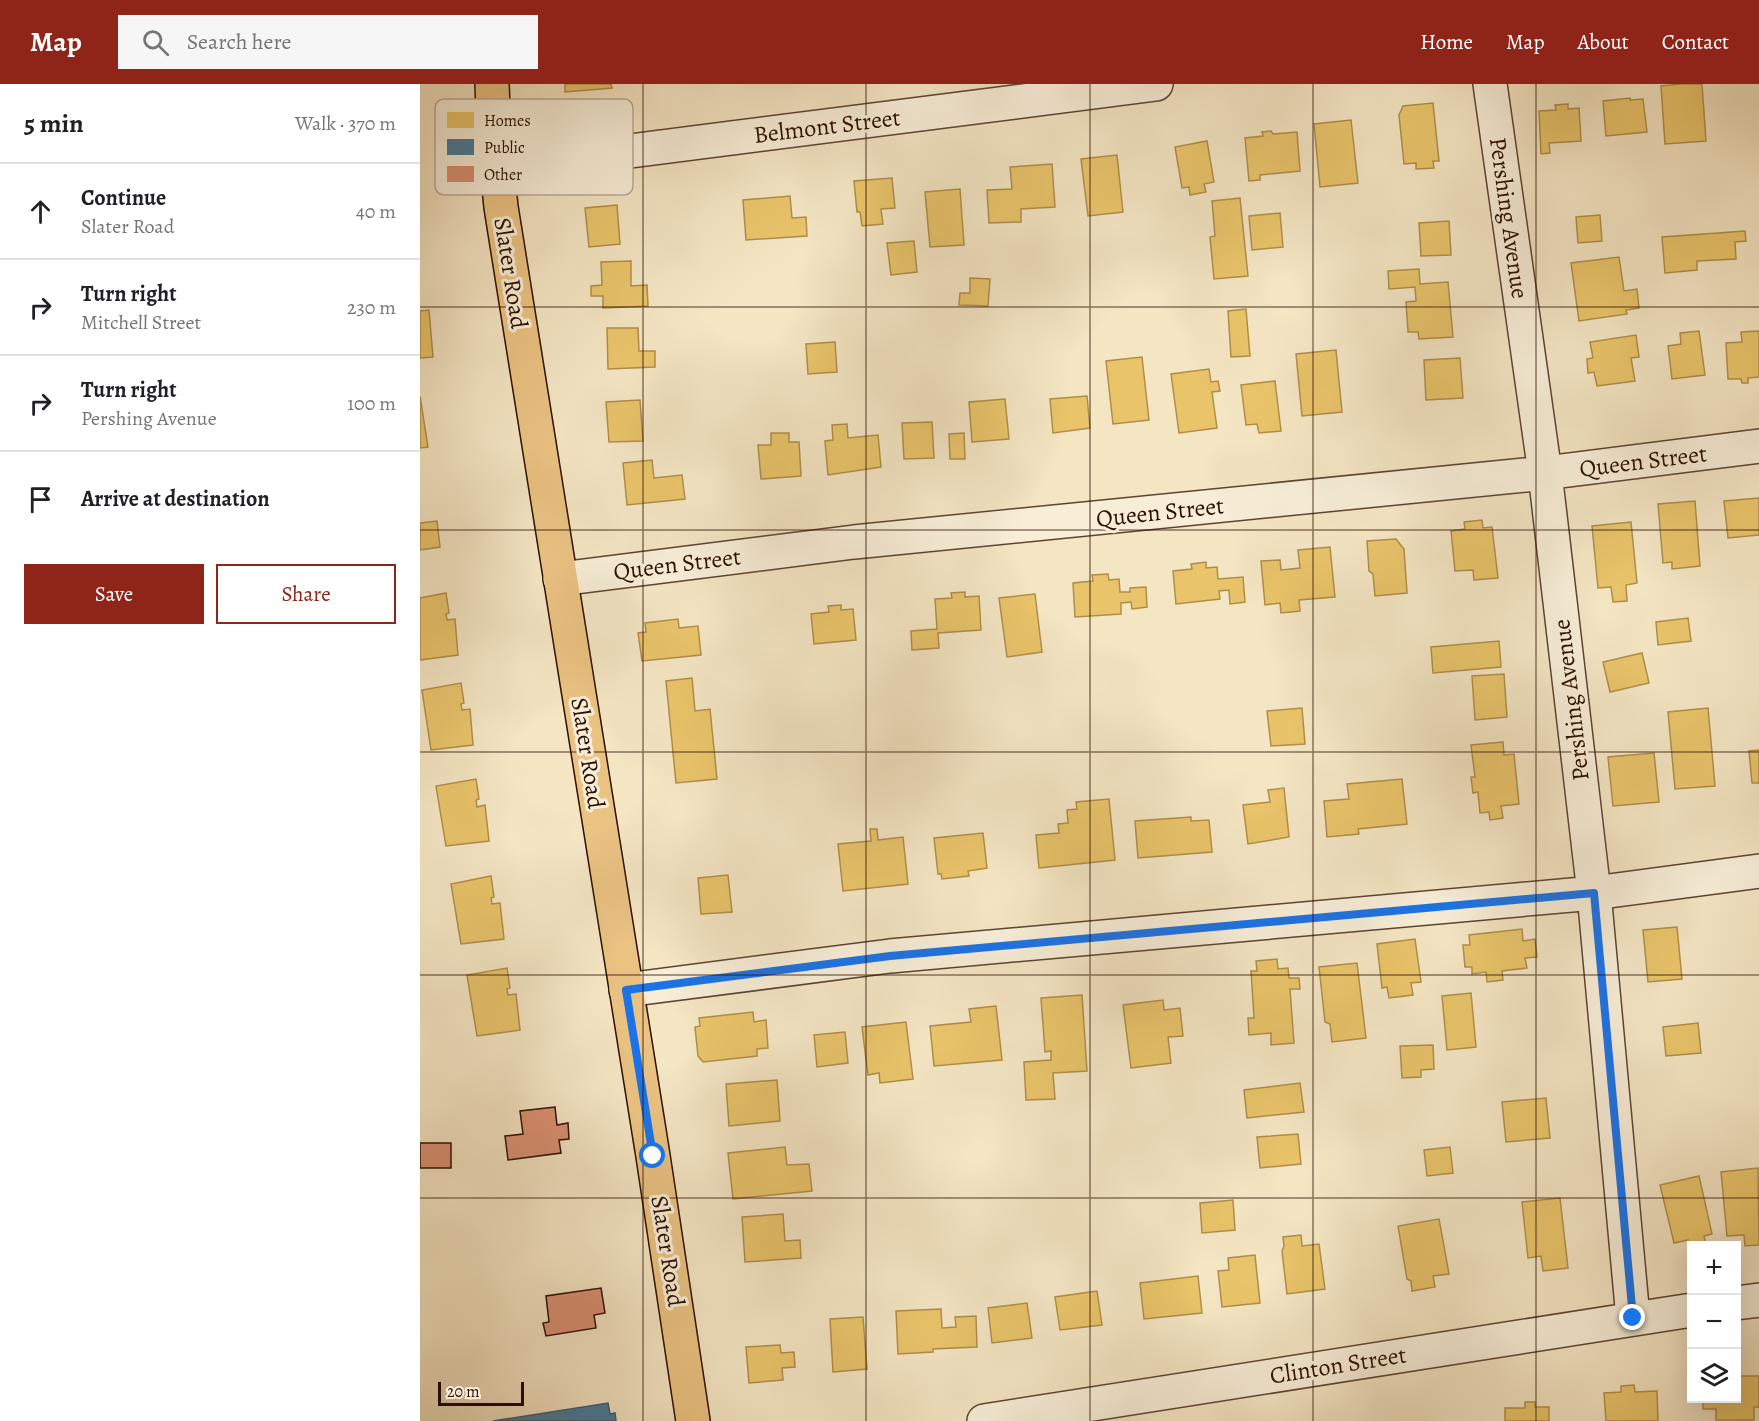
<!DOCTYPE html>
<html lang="en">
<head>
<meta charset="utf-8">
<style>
  :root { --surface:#fff; --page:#f6f6f6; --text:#202124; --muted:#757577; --line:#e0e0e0; --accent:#8f2418 }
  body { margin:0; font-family:Alegreya,serif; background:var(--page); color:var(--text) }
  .controls { position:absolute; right:18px; bottom:18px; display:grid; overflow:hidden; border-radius:0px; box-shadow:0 6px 24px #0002 }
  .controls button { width:54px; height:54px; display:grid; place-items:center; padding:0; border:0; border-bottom:2px solid var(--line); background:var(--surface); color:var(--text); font:30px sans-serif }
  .scale { position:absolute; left:18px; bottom:15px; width:86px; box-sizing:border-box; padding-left:6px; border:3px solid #2b0f00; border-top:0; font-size:16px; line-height:21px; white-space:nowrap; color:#2b0f00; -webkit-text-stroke:4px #f8eed8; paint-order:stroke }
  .stop { position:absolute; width:18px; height:18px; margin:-14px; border:4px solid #1a73e8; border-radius:50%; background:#fff }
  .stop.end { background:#1a73e8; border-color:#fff; box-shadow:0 2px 6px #0008 }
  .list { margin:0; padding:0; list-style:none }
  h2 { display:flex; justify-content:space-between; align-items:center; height:78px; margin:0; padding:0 24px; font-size:26px }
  h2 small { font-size:20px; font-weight:400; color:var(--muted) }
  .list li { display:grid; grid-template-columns:39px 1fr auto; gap:18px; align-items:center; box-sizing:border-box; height:96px; padding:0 24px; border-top:2px solid var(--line) }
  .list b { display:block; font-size:22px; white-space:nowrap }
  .list p { margin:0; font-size:20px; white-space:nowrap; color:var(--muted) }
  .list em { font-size:20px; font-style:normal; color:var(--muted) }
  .actions { display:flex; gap:12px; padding:18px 24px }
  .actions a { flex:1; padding:14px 0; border:2px solid var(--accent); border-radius:0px; text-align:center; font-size:21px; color:var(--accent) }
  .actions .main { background:var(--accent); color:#fff }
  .icon { flex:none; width:33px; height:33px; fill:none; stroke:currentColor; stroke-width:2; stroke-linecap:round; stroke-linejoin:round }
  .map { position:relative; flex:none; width:1339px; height:1337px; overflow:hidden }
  header { display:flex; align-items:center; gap:36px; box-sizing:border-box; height:84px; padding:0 30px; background:var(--accent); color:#fff }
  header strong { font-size:28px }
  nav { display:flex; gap:33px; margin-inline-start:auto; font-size:21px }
  .search { width:420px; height:54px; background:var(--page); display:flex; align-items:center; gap:15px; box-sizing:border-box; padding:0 21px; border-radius:0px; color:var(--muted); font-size:22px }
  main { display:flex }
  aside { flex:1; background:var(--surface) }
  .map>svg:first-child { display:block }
</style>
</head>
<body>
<header>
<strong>Map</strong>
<div class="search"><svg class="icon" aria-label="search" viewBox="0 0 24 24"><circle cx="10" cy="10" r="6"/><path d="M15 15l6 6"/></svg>Search here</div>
<nav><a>Home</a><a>Map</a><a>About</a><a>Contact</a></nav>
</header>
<main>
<aside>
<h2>5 min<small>Walk · 370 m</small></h2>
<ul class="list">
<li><svg class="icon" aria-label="ahead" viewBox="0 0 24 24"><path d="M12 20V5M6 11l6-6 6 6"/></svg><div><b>Continue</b><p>Slater Road</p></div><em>40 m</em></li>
<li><svg class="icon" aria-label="right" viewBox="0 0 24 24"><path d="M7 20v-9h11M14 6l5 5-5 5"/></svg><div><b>Turn right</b><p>Mitchell Street</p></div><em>230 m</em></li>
<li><svg class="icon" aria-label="right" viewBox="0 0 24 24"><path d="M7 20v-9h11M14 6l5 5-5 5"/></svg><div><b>Turn right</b><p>Pershing Avenue</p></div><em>100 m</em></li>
<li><svg class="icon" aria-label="arrive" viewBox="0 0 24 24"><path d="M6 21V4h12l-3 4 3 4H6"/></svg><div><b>Arrive at destination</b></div></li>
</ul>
<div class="actions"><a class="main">Save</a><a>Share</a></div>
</aside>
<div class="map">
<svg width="1339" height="1337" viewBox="0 0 1339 1337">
  <rect width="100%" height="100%" fill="#f4e5c3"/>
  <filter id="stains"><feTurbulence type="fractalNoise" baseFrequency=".00333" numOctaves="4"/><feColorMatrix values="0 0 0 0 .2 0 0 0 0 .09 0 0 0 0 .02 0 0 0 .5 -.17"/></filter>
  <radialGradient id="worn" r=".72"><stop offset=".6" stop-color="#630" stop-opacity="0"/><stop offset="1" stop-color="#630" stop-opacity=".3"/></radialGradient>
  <!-- homes -->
  <path fill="#e9c46a" stroke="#b08e4a" stroke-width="1.5" d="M145,0H191L192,4L145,8Z
    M1261,0H1282L1286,57L1245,60L1241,2Z
    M1210,14V16L1223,15L1227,48L1186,52L1183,17Z
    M1013,19L1019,77H1013L1014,84L996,85V79L984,80L979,31L983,22Z
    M1148,20V25L1159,24L1161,57L1129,59L1130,69L1121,70L1119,27L1136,26L1135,21Z
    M931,36L938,99L900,103L894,40Z
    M851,47L853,50L877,48L880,87L840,91V96L829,97L825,54L843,52L842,48Z
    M787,57L794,98L784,100L786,108L770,111L769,103L762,104L755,63Z
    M697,71L703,128L668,132L661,75Z
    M632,80L635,123L601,125V138L569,139L567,106L592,105L590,83Z
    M472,94L475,124L461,125L463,140L442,142L440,128H437L434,97Z
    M540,105L544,161L510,163L505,108Z
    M370,112L372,134L386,133L387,152L326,156L323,116Z
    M820,114L828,192L794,195L790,153L795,152L792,117Z
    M197,121L200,160L169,163L165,124Z
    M860,129L863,163L832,166L829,132Z
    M1180,131L1182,157L1158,159L1156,133Z
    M1029,137L1031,171L1001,172L999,139Z
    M1325,147L1326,157L1315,158L1316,175L1277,177V186L1245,189L1242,153Z
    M494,157L497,188L471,191L467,159Z
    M1199,173L1204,207L1217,205L1219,224L1206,226L1207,230L1159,237L1151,179Z
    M211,177V202L227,201L228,222L183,224V212H171V202L182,201L181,178Z
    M999,185L1000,200L1028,198L1033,253L999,255L998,248H988L986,218L996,217L995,203L969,205L968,187Z
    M550,194L570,195L568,222L539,221L540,209H550Z
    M826,225L830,272L811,273L808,227Z
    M9,226L13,273L0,274V227Z
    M187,244H218L219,267H235V283L188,285Z
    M1279,247L1285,291L1252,295L1248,262L1261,260L1260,249Z
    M1339,247V293L1328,294V299H1322L1321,295H1308L1306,259L1322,258L1321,248Z
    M1216,251L1219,273L1211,274L1215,297L1177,302L1174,288L1168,289L1167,275L1173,274L1170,258Z
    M415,258L417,288L388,290L386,260Z
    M916,266L922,328L882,332L876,270Z
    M722,273L729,336L693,340L686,277Z
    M1040,274L1043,314L1006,316L1004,276Z
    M789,285L791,298L798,297L800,307L792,308L797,344L759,349L751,290Z
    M855,297L861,347L839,349L837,340L826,341L821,301Z
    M0,312L8,363L0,364Z
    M667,312L670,344L633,349L630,315Z
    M585,315L589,355L552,358L549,318Z
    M220,316L223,357L189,358L186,318Z
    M512,338L514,374L484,375L482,339Z
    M427,340L428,354L458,351L461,383L408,391L405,357L413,356L412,341Z
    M351,349H369V358H379L381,392L341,395L338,361H351Z
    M544,349L545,375H530L529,350Z
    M232,376L234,394L262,391L265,415L207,421L203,379Z
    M1339,414V451L1308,454L1304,417Z
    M1275,417L1280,482L1252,485V478L1243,479L1238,420Z
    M1062,436L1063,444L1072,443L1078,494L1054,496L1053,486L1035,487L1031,447L1045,445L1044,438Z
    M17,437L20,463L0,466V439Z
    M1211,438L1217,499L1206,501L1207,517L1193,518L1191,503L1178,504L1172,442Z
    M976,455L984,465L987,509L955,512L953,490L949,487L947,457Z
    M910,463L915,513L879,516L880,527L861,529L860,519L845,521L841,477L860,476L861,486L880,484L878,466Z
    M786,478V484L797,483L798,495L823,493L825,518L810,520L809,506L799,507L800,515L756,520L753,487L772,485L771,480Z
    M688,490L689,496L699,495L700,508H710V504L726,503L727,523L712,525L711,518L701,519V530L655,533L653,499L673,497L672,491Z
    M545,508V513L559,512L561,546L518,549L519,564L492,566L491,547L517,545L515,515L532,514L531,509Z
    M26,509L29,529L26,530L27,536L35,535L38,571L0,576V514Z
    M615,510L622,568L587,573L579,514Z
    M421,521V526L433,525L436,556L394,560L391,530L409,528L408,522Z
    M1268,534L1271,557L1238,561L1236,538Z
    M258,535L259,544L278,542L281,571L222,577L218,549L226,548L225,539Z
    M1079,557L1081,583L1013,589L1011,563Z
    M1222,569L1229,599L1190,608L1183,578Z
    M1084,590L1087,633L1055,636L1052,592Z
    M272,594L275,627L290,625L297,695L256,699L246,597Z
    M41,599L44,619L41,620L42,626L50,625L53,661L11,666L2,606Z
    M882,624L885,660L851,662L847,627Z
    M1288,624L1295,702L1255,705L1248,628Z
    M1083,658L1084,671L1094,670L1099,720L1081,722L1083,734L1070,736L1069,728L1060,729L1058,708L1053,709L1051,693H1055L1051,661Z
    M1339,666V699H1332L1329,667Z
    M1234,669L1239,718L1193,722L1188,673Z
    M56,695L59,715L56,716L57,723L65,721L69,757L26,762L16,702Z
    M982,695L987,740L938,745L939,750L907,753L904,717L929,715L927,700Z
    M864,704L869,753L828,760L823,721L850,718L848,706Z
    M689,715L695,776L619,784L616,751L639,749L638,740L648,739L647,726L657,725L656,718Z
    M771,733V737L789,736L792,768L718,774L715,737Z
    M450,745H457L458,756L483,753L488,800L423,807L418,760L451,757Z
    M563,749L567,784L548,787L549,792L522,795L521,790H518L514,754Z
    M308,791L312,828L281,830L278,794Z
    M71,792L74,813L71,814L72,820L80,819L84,855L41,860L31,800Z
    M1257,843L1262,895L1228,898L1223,846Z
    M1102,845L1103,857L1115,855L1117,873L1105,874L1107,884L1082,887L1083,896L1067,898L1066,888L1052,890V883H1045L1043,861H1050L1049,851Z
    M995,855L1001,898L991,899L993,911L969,914L967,903L962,904L957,860Z
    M857,875L858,885L868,884L869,894H879L880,905H870L874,959L851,961V949L829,951L828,934H834L831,887H837L836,877Z
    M937,879L946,954L912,958L910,940L905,938L899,883Z
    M87,884L90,904L87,905L88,911L96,910L100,946L57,952L47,891Z
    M1051,909L1056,963L1027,966L1022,912Z
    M662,911L667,987L633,989L635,1015L606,1016L604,978L631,976V967L625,968L621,914Z
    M743,916L744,926L760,924L763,952L748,953L751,979L711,984L703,921Z
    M576,922L582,976L514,982L510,942L551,938L549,925Z
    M333,928L334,938L346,936L348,964L337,965V972L283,978L278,972L275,943L280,942L279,934Z
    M486,938L493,995L460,999L459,989L448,991L442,943Z
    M1278,939L1281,969L1246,972L1243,943Z
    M425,948L428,979L397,983L394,951Z
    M1013,961L1014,985L1001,986V993L982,994L980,962Z
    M357,996L360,1037L309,1042L306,1000Z
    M880,999L884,1028L827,1034L824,1006Z
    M1126,1014L1130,1054L1086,1058L1082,1018Z
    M878,1050L881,1080L840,1084L837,1053Z
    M365,1063L367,1081L389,1080L392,1107L313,1115L308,1069Z
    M1030,1063L1033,1089L1007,1092L1004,1066Z
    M1338,1084L1339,1161L1325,1162L1324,1151L1307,1152L1301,1088Z
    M1279,1092L1292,1150L1284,1152L1286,1162H1272L1271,1169L1268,1156L1254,1159L1240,1101Z
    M1140,1114L1148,1184L1123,1187L1121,1172L1108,1174L1102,1118Z
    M813,1116L815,1146L782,1149L780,1119Z
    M363,1130L365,1157L380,1156L381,1174L325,1178L322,1133Z
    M1019,1135L1029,1190L1013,1192L1015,1203L992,1207L991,1197L987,1195L978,1142Z
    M881,1151L882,1162L899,1160L905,1205L867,1210L862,1167L864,1162L863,1153Z
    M835,1171L840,1219L802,1223L798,1187L809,1186L808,1174Z
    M778,1192L782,1229L724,1235L720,1199Z
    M677,1207L682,1241L640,1246L635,1213Z
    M607,1219L612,1254L572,1259L568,1224Z
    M521,1225L522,1244L536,1243L535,1233L556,1232L557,1263L513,1265V1268L478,1270L476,1227Z
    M443,1233L447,1285L413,1288L410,1235Z
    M360,1261L361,1269L374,1268L375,1283L362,1284L363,1296L329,1299L326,1263Z
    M1316,1292H1339V1323H1334V1336H1296V1325H1283V1314H1316Z
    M1214,1301L1215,1308L1237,1307L1238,1337H1186L1184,1309L1201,1308V1302Z
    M1105,1318H1115V1323H1129V1337H1085V1324H1105Z"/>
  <!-- public -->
  <path fill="#457b9d" stroke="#3d5b6e" stroke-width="1.5" d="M188,1319L190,1330L195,1329L196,1337H73Z"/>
  <!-- building -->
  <path fill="#da9073" stroke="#2b0f00" stroke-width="1.5" d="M135,1023L137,1041L148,1039L149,1055L139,1056L141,1069L88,1076L85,1052L103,1050L100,1027Z
    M0,1059H31V1084H0Z
    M181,1204L185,1229L174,1231L176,1244L126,1252L123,1239L129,1238L126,1212Z"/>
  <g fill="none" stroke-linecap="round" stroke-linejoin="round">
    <!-- minor casing -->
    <g stroke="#5d4431" stroke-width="36">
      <path id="minor" d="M1070,0L1125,389L1174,809L1213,1234
        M77,84L736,0
        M140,495L434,458L1125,389L1339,362
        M206,906L470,872L1174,809L1339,787
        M1316,1219L1339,1216
        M564,1337L1272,1226"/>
    </g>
    <!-- major casing -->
    <g stroke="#2b0f00" stroke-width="36">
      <path id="major" d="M72,0L74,52L81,123L233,1072L273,1337"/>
    </g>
    <!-- minor -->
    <use href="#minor" stroke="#f8eed8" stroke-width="33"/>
    <!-- major -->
    <use href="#major" stroke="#eac282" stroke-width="33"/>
  </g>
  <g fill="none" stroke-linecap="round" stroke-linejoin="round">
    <!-- route -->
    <path stroke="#1a73e8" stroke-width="8" d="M233,1072L206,906L470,872L1174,809L1213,1234"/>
  </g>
  <!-- grid -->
  <path fill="none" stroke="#2b0f00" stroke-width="1.5" stroke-opacity="0.55" d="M223,0V1337M446,0V1337M670,0V1337M893,0V1337M1116,0V1337M0,223H1339M0,446H1339M0,668H1339M0,891H1339M0,1114H1339"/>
  <g text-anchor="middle" stroke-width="6" stroke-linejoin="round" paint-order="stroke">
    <!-- street labels -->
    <g font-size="24" fill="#2b0f00" stroke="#f8eed8">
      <text transform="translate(407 42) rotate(-7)" y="8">Belmont Street</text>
      <text transform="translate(1089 134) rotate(82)" y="8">Pershing Avenue</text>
      <text transform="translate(91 189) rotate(81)" y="8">Slater Road</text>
      <text transform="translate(1223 377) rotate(-7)" y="8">Queen Street</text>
      <text transform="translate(740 428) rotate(-6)" y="8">Queen Street</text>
      <text transform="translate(257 480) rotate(-7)" y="8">Queen Street</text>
      <text transform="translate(1151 616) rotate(-97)" y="8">Pershing Avenue</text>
      <text transform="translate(168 669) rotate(81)" y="8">Slater Road</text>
      <text transform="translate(248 1167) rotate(81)" y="8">Slater Road</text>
      <text transform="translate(918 1281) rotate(-9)" y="8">Clinton Street</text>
    </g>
  </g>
  <!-- legend -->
  <rect x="15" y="15" width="198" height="96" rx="9" fill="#f8eed8" stroke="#baab97" stroke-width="1.5"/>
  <rect x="27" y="28" width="27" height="16" fill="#e9c46a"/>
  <rect x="27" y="55" width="27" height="16" fill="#457b9d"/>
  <rect x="27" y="82" width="27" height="16" fill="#da9073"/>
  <g font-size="16" fill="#2b0f00">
    <text x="64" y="42">Homes</text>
    <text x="64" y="69">Public</text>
    <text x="64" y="96">Other</text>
  </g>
  <rect width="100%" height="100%" filter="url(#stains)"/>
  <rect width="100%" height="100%" fill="url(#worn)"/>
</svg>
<div class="controls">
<button>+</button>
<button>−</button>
<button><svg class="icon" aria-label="layers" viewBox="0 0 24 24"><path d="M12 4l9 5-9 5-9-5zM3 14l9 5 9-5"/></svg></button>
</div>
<div class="scale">20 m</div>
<div class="stop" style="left:233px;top:1072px"></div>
<div class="stop end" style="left:1213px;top:1234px"></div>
</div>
</main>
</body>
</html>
